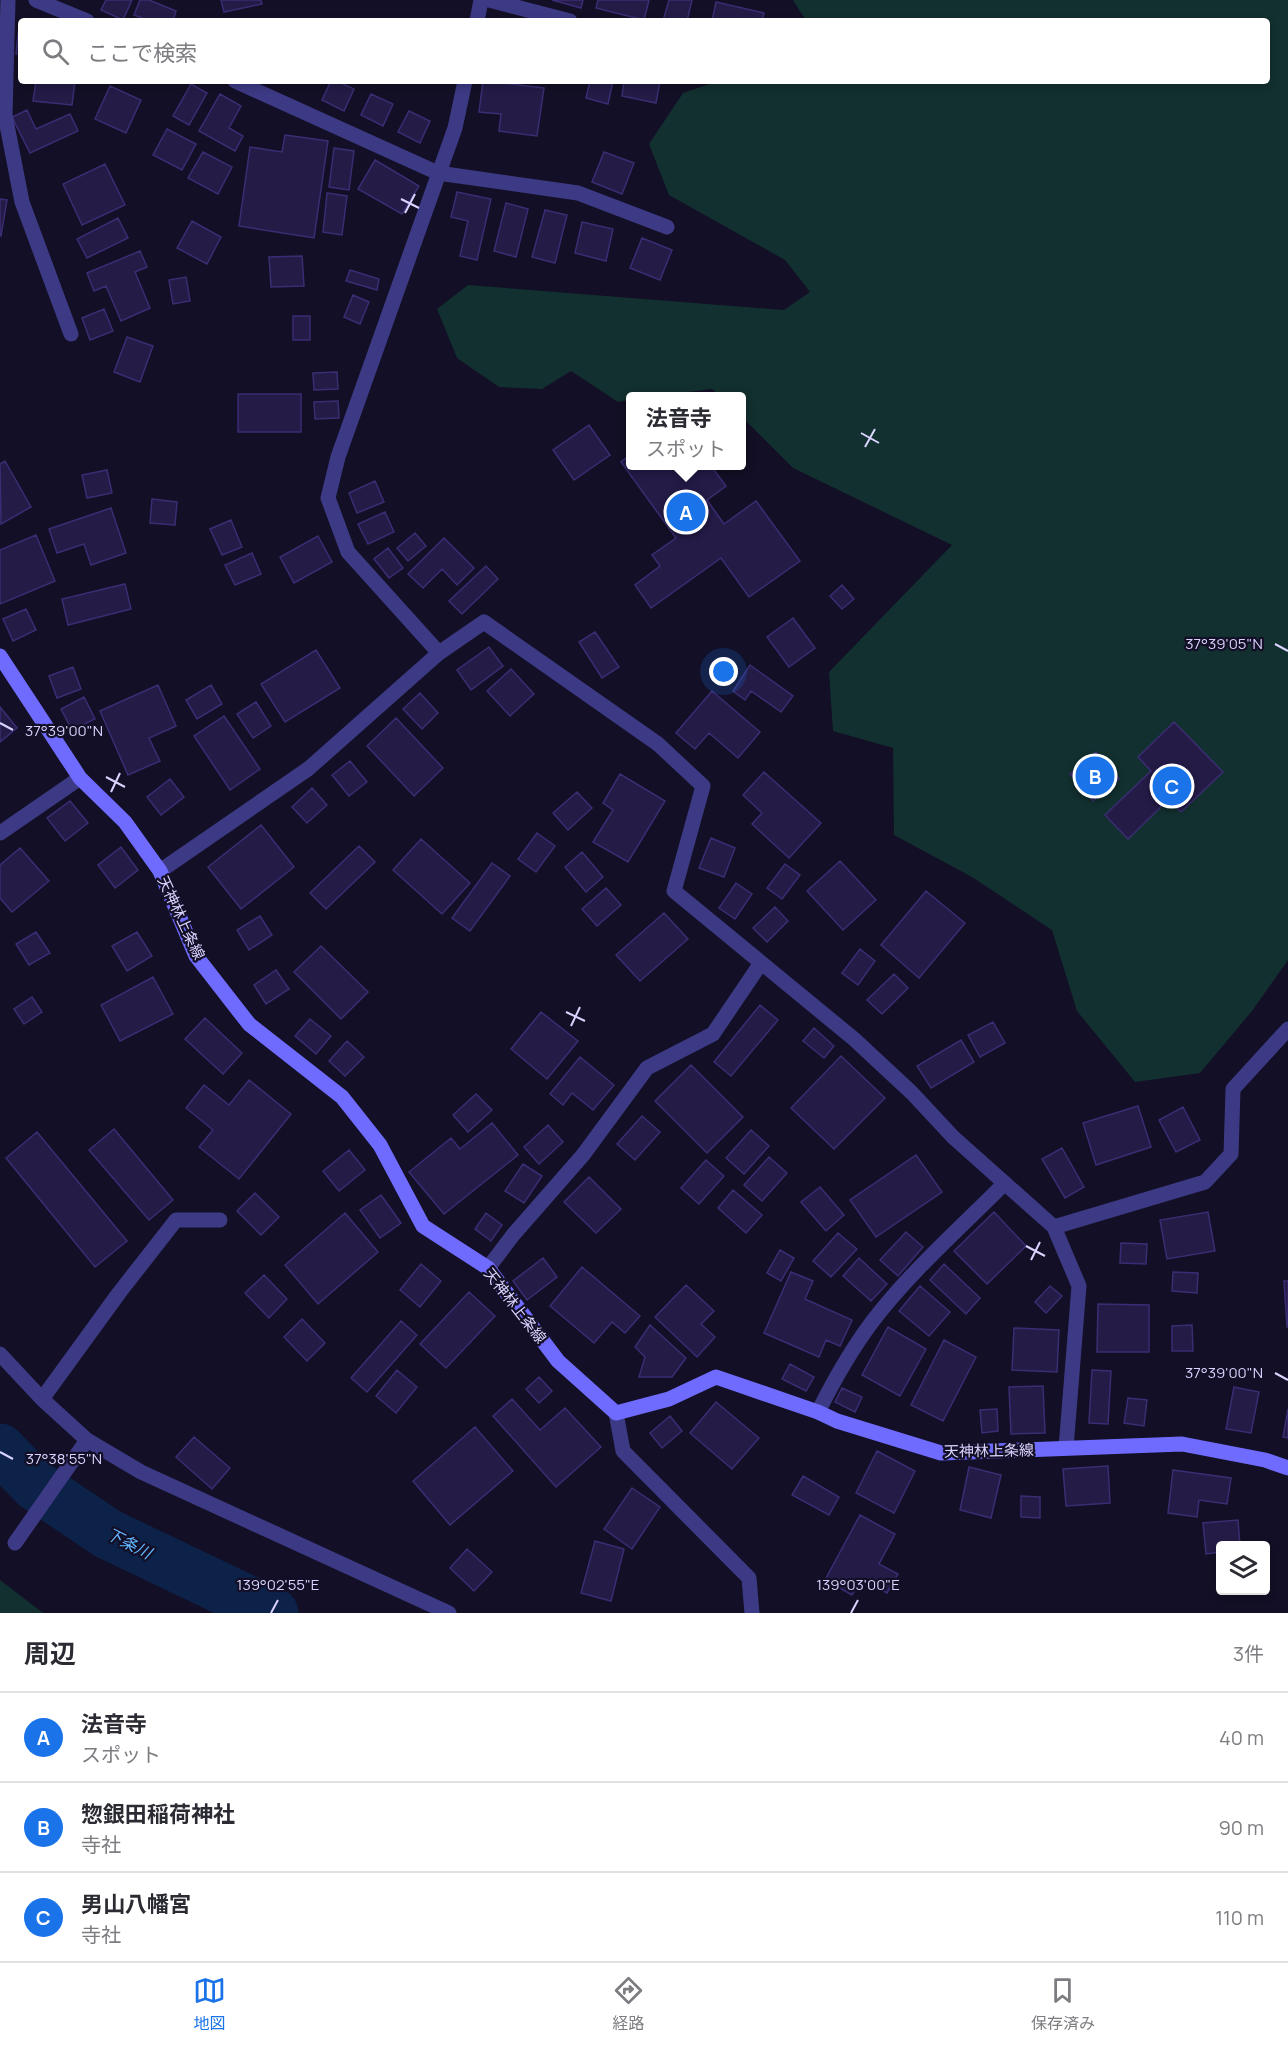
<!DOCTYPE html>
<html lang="ja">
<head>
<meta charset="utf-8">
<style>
  :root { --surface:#fff; --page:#f2f2f3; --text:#2b2b33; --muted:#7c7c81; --line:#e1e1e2; --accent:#1a73e8 }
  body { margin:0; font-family:Manrope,"Noto Sans JP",sans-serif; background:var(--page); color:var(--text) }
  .controls { position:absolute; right:18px; bottom:18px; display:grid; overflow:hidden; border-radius:6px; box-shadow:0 3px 9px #0003 }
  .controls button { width:54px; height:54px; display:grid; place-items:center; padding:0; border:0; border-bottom:2px solid var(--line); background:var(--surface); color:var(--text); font:30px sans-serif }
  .you { position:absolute; left:724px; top:672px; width:21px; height:21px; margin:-15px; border:4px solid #fff; border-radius:50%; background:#1a73e8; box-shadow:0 0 0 9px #1a73e833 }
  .badge { display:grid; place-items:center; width:39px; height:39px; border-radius:50%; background:var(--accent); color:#fff; font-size:20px; font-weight:700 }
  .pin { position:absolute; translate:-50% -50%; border:3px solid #fff; box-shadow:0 2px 6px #0006 }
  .popup { position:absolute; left:626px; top:392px; width:120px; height:78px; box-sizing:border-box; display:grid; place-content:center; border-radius:6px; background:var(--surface); filter:drop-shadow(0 2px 4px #0005); font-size:20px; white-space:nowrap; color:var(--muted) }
  .popup b { font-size:22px; color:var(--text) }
  .popup::after { content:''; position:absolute; left:50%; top:100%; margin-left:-12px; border:12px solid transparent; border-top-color:var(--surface) }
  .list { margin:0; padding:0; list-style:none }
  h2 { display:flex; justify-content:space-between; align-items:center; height:78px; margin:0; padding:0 24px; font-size:26px }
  h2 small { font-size:20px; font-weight:400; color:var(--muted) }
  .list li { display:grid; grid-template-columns:39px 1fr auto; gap:18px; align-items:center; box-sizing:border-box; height:90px; padding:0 24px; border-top:2px solid var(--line) }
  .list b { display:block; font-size:22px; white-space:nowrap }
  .list p { margin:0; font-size:20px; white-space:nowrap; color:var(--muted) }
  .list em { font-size:20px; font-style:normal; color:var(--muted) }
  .icon { flex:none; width:33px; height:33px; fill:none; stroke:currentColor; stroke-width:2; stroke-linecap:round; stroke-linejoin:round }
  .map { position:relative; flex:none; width:1288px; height:1613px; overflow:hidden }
  .search { position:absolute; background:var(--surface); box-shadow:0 3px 9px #0003; left:18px; right:18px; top:18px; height:66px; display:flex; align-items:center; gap:15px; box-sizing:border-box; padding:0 21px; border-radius:6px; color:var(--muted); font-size:22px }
  .sheet { height:348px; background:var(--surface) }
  nav { display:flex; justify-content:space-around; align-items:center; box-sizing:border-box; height:84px; border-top:2px solid var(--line); background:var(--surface); font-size:16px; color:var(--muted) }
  nav a { display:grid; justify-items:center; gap:3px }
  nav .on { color:var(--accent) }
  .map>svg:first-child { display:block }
</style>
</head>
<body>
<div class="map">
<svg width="1288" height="1613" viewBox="0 0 1288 1613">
  <rect width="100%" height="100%" fill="#130f26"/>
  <!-- green -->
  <path fill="#12302f" d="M793,0H1288V960L1252,1011L1200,1073L1135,1082L1077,1011L1052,930L972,877L894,835L893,748L833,731L829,672L952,545L793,468L742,417V396H720L712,389L657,396H630V400L618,402L571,371L542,389L499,387L457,358L437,309L468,285L784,310L810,292L785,260L669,195L649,144L683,93L718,81H1267V21H806Z
    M0,1580L43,1613H0Z"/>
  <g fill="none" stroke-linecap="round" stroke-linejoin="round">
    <!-- river -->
    <path stroke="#0c2248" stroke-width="51" d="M0,1449L35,1485L108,1534L273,1613"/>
  </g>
  <!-- building -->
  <path fill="#241b47" stroke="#3b2d73" stroke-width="1.5" d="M106,0H132L123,20L101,10Z
    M140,0H149L176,11L173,21H150L134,15Z
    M221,0H261L262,4L224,12Z
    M552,0H583L581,8Z
    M598,0H649L644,20L596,8Z
    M669,0H692L687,21H663Z
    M716,2L764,13L762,21H712Z
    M19,26H21V54H16Z
    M36,81H75L72,105L33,101Z
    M331,81H337L354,89L344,111L322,100Z
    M483,81L544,88L537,136L499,131L501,114L479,112Z
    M590,81H613L608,104L586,98Z
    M624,81H660L656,103L622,96Z
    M191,84L207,93L189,125L173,116Z
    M110,86L141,100L126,133L95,119Z
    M220,94L241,106L229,128L243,136L235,151L199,131Z
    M371,94L393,104L383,126L361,115Z
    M27,110L36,129L70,114L78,131L30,153L12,117Z
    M409,111L430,121L420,143L398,132Z
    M167,129L196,144L182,170L153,155Z
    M285,135L328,141L314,238L239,226L250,147L282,152Z
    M334,148L354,151L349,190L329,187Z
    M203,152L232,167L218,194L188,178Z
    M604,152L634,163L622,194L592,182Z
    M375,160L419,186L402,214L358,189Z
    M105,164L125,205L82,225L63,184Z
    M457,192L491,199L477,260L460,256L468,221L451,217Z
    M327,193L347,196L342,235L323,232Z
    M0,199L7,200L1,236L0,235Z
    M506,203L528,209L516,257L494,251Z
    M545,210L567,215L555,263L532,257Z
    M118,218L128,238L87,258L77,239Z
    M192,221L221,237L207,264L177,248Z
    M582,222L613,229L606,261L575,253Z
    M642,238L672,250L660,280L630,268Z
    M140,251L147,267L135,272L150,308L121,321L106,286L94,291L87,273Z
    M302,256L304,286L271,287L269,257Z
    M350,270L379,279L377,290L346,281Z
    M186,277L190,301L173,304L169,280Z
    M353,295L369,302L360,324L344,317Z
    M104,309L113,331L90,340L82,318Z
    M293,316H310V340H293Z
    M127,337L153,346L140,382L114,372Z
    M337,372L338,389L314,390L313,373Z
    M238,394H301V432H238Z
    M338,401L339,418L315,419L314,402Z
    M589,425L610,455L574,480L553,450Z
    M630,455V466H711L726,486L707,500L724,524L756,501L800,561L749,597L721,558L651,608L635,585L660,566L652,555L676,538L621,462Z
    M5,461L31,507L1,524L0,464Z
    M107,470L112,493L87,498L82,475Z
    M375,481L384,502L357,513L349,493Z
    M152,499L177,502L175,525L150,523Z
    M111,508L126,553L91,565L84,544L57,553L49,529Z
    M385,512L394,532L368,544L358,524Z
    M231,520L242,547L222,555L210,529Z
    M415,533L426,546L408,561L397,548Z
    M36,535L55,581L0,604V550Z
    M318,536L332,562L294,583L280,557Z
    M444,538L474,568L457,585L442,569L423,588L408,574Z
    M388,548L403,568L389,578L374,559Z
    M252,553L261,574L235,585L225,565Z
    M486,566L498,579L462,614L449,601Z
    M125,584L131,609L68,625L62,599Z
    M842,585L854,599L842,609L830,596Z
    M26,609L36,630L13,641L3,619Z
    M793,618L815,648L789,667L767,637Z
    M595,632L619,667L602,678L579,642Z
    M489,647L503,666L471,690L457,670Z
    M316,650L340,688L285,722L261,684Z
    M750,665L793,696L781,712L751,691L745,700L733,691Z
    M73,667L81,689L57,698L49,676Z
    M511,669L534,694L510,716L487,691Z
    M158,685L176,726L149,738L160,761L128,775L100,711Z
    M211,685L222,704L197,719L186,700Z
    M712,691L760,732L738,758L709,733L695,749L676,733Z
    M420,693L438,713L422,729L403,709Z
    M84,697L95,719L72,730L61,709Z
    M256,702L271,726L253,738L237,714Z
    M0,707L17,728L0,742Z
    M224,716L260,769L230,790L194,736Z
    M396,718L443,768L414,796L367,746Z
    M1174,722L1223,772L1181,812L1169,799L1128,839L1105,815L1151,771L1138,757Z
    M1096,752L1119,779L1093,801L1070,774Z
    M350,761L367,782L349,796L332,775Z
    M764,772L821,823L789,858L752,824L762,813L743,795Z
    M620,774L665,801L628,862L593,842L613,810L603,803Z
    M170,779L184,797L161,815L147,797Z
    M312,788L327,805L307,823L292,807Z
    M577,792L592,808L568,830L553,813Z
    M70,801L88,823L65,841L47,818Z
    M261,825L294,867L241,909L208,867Z
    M537,833L555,846L536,872L518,859Z
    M711,838L735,848L724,877L699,868Z
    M421,839L470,883L442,914L393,870Z
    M359,846L375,862L326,909L310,893Z
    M121,847L138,870L115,888L98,865Z
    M20,848L49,881L12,912L0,898V865Z
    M582,852L603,877L586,892L565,867Z
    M840,861L876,900L843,930L807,891Z
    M492,863L510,876L470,931L452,918Z
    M785,864L800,875L782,899L767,888Z
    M736,883L752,894L735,919L719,908Z
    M606,888L621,905L597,926L582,909Z
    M926,891L965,923L919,978L881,945Z
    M775,907L788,921L767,942L753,928Z
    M664,913L688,939L640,981L616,955Z
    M260,916L272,935L249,950L237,930Z
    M36,932L50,953L29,965L16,944Z
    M137,932L152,956L127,971L112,946Z
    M321,946L368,992L341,1019L294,972Z
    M860,949L875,961L858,985L842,973Z
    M276,970L289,989L266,1004L254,985Z
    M894,974L908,988L882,1014L867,1000Z
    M153,977L173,1014L120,1041L101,1005Z
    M32,997L42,1012L24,1024L14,1009Z
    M760,1005L778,1020L731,1076L714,1062Z
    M541,1012L578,1041L547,1079L511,1049Z
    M205,1018L242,1053L223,1074L185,1039Z
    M310,1019L331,1036L316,1054L295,1036Z
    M993,1022L1005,1043L980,1057L968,1035Z
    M814,1028L834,1046L824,1058L803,1041Z
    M961,1040L974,1062L931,1088L917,1066Z
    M347,1041L364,1057L345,1076L329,1061Z
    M841,1056L885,1098L834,1149L791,1108Z
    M580,1057L614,1085L593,1110L572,1093L563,1105L550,1094Z
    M691,1065L743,1117L707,1153L655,1101Z
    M249,1080L291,1114L239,1179L199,1147L213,1130L186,1108L204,1085L229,1105Z
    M476,1094L492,1110L468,1132L453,1115Z
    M1138,1106L1151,1147L1096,1165L1083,1123Z
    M1183,1107L1200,1140L1176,1152L1159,1120Z
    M642,1116L660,1132L635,1160L617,1144Z
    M492,1123L518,1155L444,1214L409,1172L451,1138L460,1149Z
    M548,1125L563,1142L539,1164L524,1147Z
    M114,1129L173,1200L149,1220L89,1150Z
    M751,1130L769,1146L744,1174L726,1158Z
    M37,1132L127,1241L95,1267L6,1158Z
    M1062,1148L1084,1187L1065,1198L1042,1159Z
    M349,1150L365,1170L339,1191L323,1171Z
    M916,1155L942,1192L876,1237L850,1200Z
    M769,1157L787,1173L762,1201L744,1185Z
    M706,1160L724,1176L699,1204L681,1188Z
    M523,1164L542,1176L524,1203L505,1191Z
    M589,1177L621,1209L596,1233L564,1202Z
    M820,1187L844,1215L826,1231L801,1202Z
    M733,1190L762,1215L746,1233L718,1208Z
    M255,1193L279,1217L261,1235L237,1211Z
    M381,1195L401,1223L380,1238L360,1210Z
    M994,1212L1026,1246L987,1284L954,1251Z
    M1208,1212L1215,1251L1167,1259L1160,1220Z
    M345,1213L378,1252L318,1304L285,1265Z
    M486,1213L502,1225L491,1241L475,1229Z
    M906,1232L923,1247L898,1276L880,1260Z
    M838,1233L857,1249L831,1277L813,1261Z
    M1121,1243L1147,1244L1146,1264L1120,1263Z
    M780,1250L794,1258L781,1281L767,1273Z
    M543,1258L557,1277L527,1300L513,1281Z
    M859,1258L887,1284L871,1301L843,1276Z
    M421,1264L441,1281L420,1307L400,1290Z
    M944,1264L980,1298L966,1314L930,1280Z
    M582,1267L640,1316L625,1333L612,1322L594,1343L550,1306Z
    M791,1272L813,1281L805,1299L852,1320L840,1346L826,1340L819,1357L764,1333Z
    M1173,1272L1198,1273L1197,1293L1172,1291Z
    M264,1275L287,1299L269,1318L245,1293Z
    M1284,1281H1288V1327H1287Z
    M686,1285L714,1311L701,1324L715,1337L697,1357L655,1317Z
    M920,1286L950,1312L929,1336L899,1311Z
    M1050,1286L1062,1296L1046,1313L1035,1302Z
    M469,1292L495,1316L446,1368L420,1344Z
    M1098,1304L1149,1305V1352H1097Z
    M302,1319L325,1343L307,1361L284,1337Z
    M401,1321L417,1335L367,1392L351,1378Z
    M650,1325L686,1358L672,1377H639L645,1357L635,1347Z
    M1192,1325L1193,1351H1172V1326Z
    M888,1327L926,1349L900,1396L862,1375Z
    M1014,1328L1059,1330L1057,1372L1012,1370Z
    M944,1340L976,1357L943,1421L911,1405Z
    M790,1364L814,1377L806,1391L782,1379Z
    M397,1370L417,1387L396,1413L376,1396Z
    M1092,1370L1111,1371L1108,1424L1089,1423Z
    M539,1377L552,1391L539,1403L526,1389Z
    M1043,1386L1045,1433L1011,1434L1009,1387Z
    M1234,1387L1259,1392L1251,1433L1226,1429Z
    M842,1388L862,1397L855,1412L835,1402Z
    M1128,1398L1147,1400L1144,1426L1124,1423Z
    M512,1399L540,1430L565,1408L601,1447L556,1487L493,1416Z
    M716,1402L759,1438L732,1469L690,1433Z
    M997,1409L998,1431L982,1433L980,1410Z
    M1288,1409V1438L1283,1437Z
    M670,1416L682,1431L662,1448L650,1433Z
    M475,1427L513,1471L450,1525L413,1481Z
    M194,1437L230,1468L212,1489L176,1457Z
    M877,1451L915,1471L894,1513L856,1493Z
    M1108,1466L1110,1503L1066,1506L1063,1469Z
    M969,1467L1001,1475L991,1518L960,1510Z
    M1173,1470L1231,1478L1227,1504L1199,1500L1197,1517L1168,1513Z
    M803,1476L839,1497L829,1515L792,1495Z
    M632,1488L660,1507L632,1549L604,1529Z
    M1021,1496L1040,1497V1518L1021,1517Z
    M860,1515L895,1534L879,1564L898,1574L887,1593L861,1579L852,1595L825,1580Z
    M1238,1520L1240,1546H1220V1552L1206,1554L1203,1523Z
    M595,1541L624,1549L611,1601L581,1593Z
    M467,1549L492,1572L474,1591L450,1568Z"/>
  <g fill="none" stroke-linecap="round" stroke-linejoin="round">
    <!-- minor -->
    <path stroke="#3d3a85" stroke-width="15" d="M8,0L5,115L22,202L71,334
      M36,0L87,21
      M489,0L570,21
      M477,21L481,0
      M235,81L438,173L578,193L667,227
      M439,653L348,552L328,498L338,457L455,128L465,81
      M0,833L80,778
      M160,871L308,769L439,653L484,622L658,744L703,786L674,891L854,1039L912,1093L953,1137L1054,1227L1079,1286L1066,1448
      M220,1220H176L119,1293L42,1399L87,1440L141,1472L449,1613
      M1054,1227L1205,1182L1231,1154L1233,1089L1288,1029
      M488,1268L513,1235L583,1155L647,1068L713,1034L761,963
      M0,1354L42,1399
      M818,1412C833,1382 851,1350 872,1322C910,1272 960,1228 1005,1183
      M616,1413L623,1451L749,1578L752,1613
      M15,1543L87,1440"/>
    <!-- secondary -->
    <path stroke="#6f6bff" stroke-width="15" d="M0,656L80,778L125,822L160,871L196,956L249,1024L342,1097L380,1145L423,1226L488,1268L558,1361L616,1413L669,1399L716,1377L818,1412L837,1421L941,1453L1182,1444L1265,1460L1288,1468"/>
  </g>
  <!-- ticks -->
  <path fill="none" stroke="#d9d4ff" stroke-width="2" d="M401,199L419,208M405,213L415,194M861,433L879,443M865,447L875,429M1275,644L1288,651M0,723L13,730M106,777L125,787M111,792L120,773M566,1012L585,1021M571,1026L580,1007M1026,1246L1045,1256M1031,1260L1040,1242M1275,1373L1288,1380M0,1452L13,1459M271,1613L278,1600M851,1613L858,1600"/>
  <g text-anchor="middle" stroke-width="4.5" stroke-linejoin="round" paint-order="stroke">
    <!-- street labels -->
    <g font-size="15" fill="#d9d4ff" stroke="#130f26">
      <text transform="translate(181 918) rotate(65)" y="5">天神林上条線</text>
      <text transform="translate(515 1306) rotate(52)" y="5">天神林上条線</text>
      <text transform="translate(989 1451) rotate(-1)" y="5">天神林上条線</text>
    </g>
    <!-- water labels -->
    <g font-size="16" font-style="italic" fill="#62b6ff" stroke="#130f26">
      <text transform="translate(129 1543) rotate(27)" y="6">下条川</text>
    </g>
  </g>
  <g font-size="15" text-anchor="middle" fill="#d9d4ff" stroke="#130f26" stroke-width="4.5" stroke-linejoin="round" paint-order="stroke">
    <text x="1224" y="649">37°39'05"N</text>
    <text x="64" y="736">37°39'00"N</text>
    <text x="1224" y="1378">37°39'00"N</text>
    <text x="64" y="1464">37°38'55"N</text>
    <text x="278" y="1590">139°02'55"E</text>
    <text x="858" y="1590">139°03'00"E</text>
  </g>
</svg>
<div class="controls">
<button><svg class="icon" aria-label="layers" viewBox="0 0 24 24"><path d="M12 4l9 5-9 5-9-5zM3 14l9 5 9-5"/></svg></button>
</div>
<div class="you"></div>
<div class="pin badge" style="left:686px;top:512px">A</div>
<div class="popup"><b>法音寺</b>スポット</div>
<div class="pin badge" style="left:1095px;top:776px">B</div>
<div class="pin badge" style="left:1172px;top:786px">C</div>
<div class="search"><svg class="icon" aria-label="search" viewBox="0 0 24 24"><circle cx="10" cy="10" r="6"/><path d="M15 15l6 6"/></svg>ここで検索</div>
</div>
<section class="sheet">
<h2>周辺<small>3件</small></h2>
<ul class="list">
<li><span class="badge">A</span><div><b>法音寺</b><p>スポット</p></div><em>40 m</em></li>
<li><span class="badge">B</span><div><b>惣銀田稲荷神社</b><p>寺社</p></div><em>90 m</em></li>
<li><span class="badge">C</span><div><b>男山八幡宮</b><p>寺社</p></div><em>110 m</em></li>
</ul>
</section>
<nav>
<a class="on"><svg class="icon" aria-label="map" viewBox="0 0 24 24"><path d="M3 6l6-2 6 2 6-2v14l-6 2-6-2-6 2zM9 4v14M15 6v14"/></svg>地図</a>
<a><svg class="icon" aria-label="directions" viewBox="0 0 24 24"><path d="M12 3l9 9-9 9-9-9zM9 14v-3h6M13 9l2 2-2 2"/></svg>経路</a>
<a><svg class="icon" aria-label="saved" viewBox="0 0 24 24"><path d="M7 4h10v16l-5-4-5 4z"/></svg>保存済み</a>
</nav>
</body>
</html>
